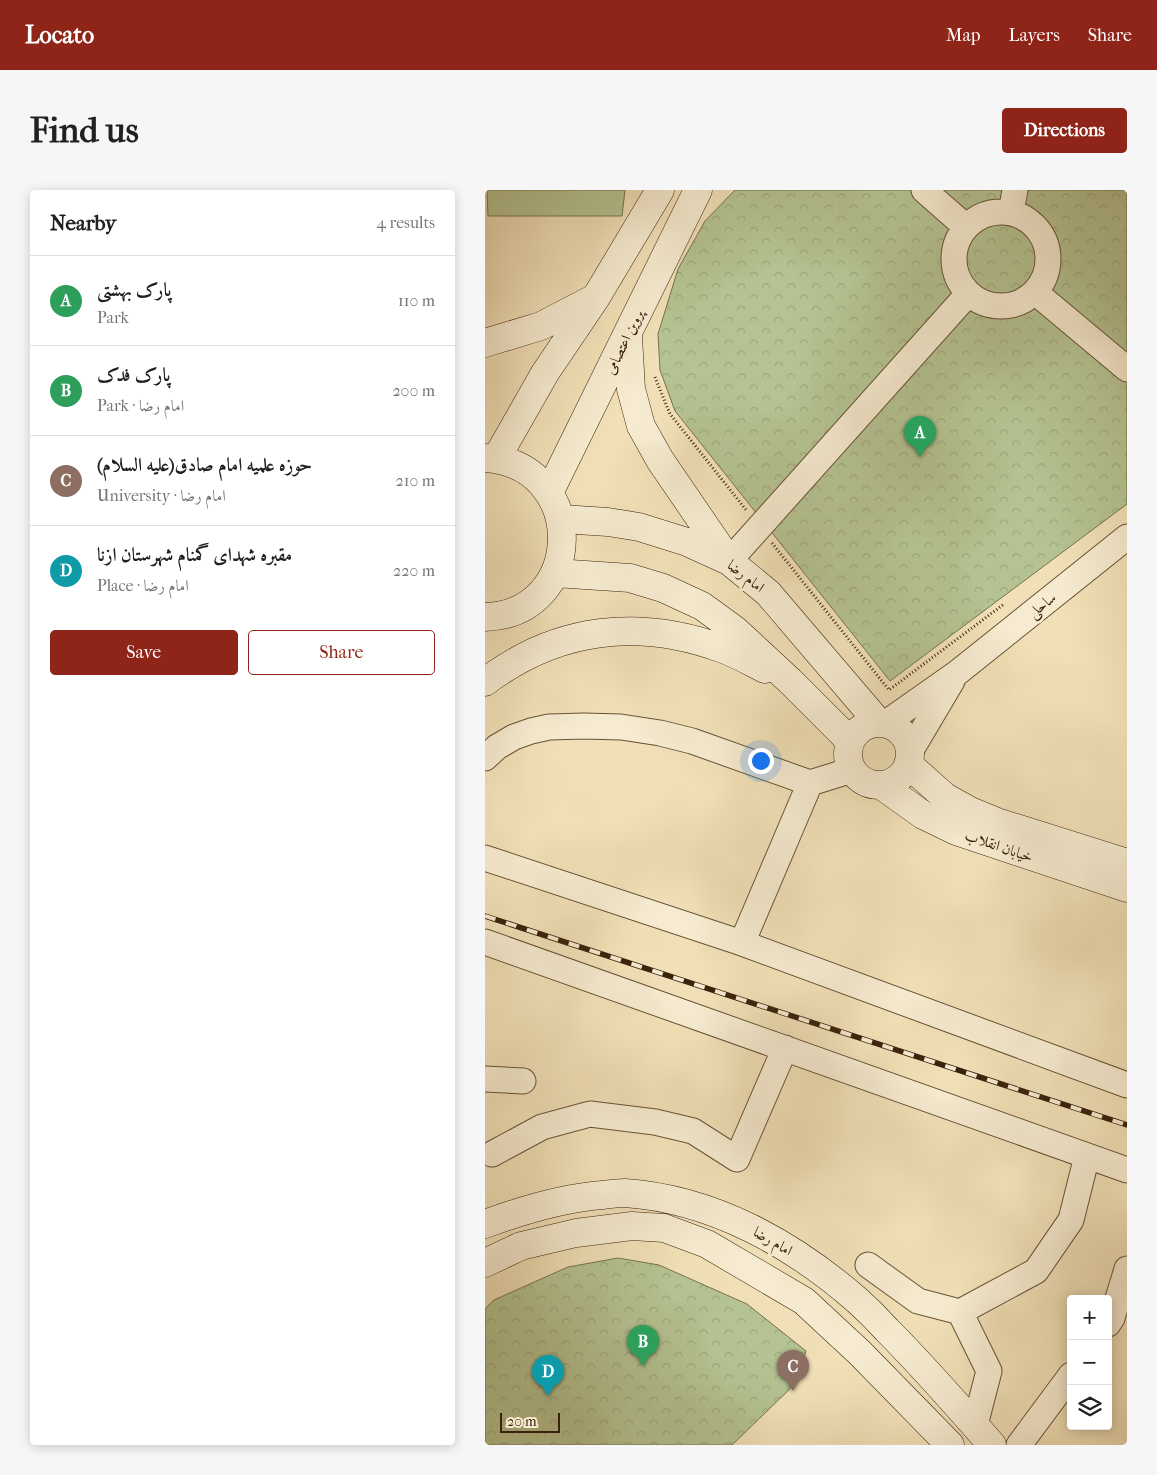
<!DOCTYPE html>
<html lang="en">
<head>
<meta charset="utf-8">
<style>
  :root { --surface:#fff; --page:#f6f6f6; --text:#202124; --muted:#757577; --line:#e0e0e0; --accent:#8f2418 }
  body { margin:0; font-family:"IM FELL French Canon",Amiri,serif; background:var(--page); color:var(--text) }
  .controls { position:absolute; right:15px; bottom:15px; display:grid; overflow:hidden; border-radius:5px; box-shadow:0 2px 12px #0003 }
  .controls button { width:45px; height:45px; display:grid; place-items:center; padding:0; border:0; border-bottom:1px solid var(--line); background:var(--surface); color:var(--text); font:25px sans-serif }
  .scale { position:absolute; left:15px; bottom:12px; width:60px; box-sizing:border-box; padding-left:5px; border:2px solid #3b220b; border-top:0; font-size:14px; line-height:18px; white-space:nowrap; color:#3b220b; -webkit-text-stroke:4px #f6ebd0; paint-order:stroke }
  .you { position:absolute; left:275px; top:570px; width:18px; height:18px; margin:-12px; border:4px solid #fff; border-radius:50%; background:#1a73e8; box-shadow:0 0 0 8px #1a73e833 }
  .badge { display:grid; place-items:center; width:32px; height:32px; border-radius:50%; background:var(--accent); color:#fff; font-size:16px; font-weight:700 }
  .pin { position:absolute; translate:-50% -41px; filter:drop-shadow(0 1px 2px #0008) }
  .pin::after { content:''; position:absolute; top:26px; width:18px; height:15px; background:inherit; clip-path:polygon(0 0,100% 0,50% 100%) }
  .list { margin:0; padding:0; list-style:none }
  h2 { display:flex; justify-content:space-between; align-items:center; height:65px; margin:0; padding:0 20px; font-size:21px }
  h2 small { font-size:16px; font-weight:400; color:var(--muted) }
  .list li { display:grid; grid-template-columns:32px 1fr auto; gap:15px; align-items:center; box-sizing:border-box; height:90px; padding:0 20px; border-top:1px solid var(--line) }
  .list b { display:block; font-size:19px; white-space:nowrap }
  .list p { margin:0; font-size:16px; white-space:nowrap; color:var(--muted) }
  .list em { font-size:16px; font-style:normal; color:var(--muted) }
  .actions { display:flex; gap:10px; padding:15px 20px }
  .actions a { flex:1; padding:11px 0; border:1px solid var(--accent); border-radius:5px; text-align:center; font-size:18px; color:var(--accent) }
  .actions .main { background:var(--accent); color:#fff }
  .icon { flex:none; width:28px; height:28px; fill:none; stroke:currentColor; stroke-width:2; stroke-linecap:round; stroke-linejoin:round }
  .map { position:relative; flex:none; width:642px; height:1255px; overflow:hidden; border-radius:5px }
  header { display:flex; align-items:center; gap:30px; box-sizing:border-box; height:70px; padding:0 25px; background:var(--accent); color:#fff }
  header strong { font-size:24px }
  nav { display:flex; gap:28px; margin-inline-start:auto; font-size:18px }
  .intro { display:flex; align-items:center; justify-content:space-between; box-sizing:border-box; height:120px; padding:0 30px }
  h1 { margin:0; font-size:35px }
  .button { padding:12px 22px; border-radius:5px; background:var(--accent); color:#fff; font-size:18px; font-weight:700 }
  main { display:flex; gap:30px; padding:0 30px }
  aside { flex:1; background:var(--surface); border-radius:5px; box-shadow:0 2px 12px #0003 }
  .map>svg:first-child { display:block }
</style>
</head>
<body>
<header>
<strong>Locato</strong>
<nav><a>Map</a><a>Layers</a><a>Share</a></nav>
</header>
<div class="intro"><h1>Find us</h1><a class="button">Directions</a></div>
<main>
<aside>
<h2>Nearby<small>4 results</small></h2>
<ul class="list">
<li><span class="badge" style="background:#2e9e5b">A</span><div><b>پارک بهشتی</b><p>Park</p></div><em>110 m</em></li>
<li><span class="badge" style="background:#2e9e5b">B</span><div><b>پارک فدک</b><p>Park · امام رضا</p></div><em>200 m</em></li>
<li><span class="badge" style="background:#8d6e63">C</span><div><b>حوزه علمیه امام صادق(علیه السلام)</b><p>University · امام رضا</p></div><em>210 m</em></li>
<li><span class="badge" style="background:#0f9aa8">D</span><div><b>مقبره شهدای گمنام شهرستان ازنا</b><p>Place · امام رضا</p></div><em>220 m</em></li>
</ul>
<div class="actions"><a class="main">Save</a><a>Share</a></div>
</aside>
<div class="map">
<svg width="642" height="1255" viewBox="0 0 642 1255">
  <defs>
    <pattern id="forest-crowns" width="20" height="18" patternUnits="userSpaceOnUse" patternTransform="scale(1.25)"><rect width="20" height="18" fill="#b5c392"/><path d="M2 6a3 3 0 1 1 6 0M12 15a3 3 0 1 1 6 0" fill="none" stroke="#9da77d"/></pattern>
  </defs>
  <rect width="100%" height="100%" fill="#f1e0b7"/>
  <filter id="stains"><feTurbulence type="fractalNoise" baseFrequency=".004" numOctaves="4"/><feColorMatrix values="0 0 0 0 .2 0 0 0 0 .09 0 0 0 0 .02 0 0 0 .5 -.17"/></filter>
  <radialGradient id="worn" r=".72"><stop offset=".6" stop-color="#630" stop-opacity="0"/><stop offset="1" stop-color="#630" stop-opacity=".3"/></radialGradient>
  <!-- grass -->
  <path fill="#b5c392" stroke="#78724e" d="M2,0H140L137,26H3Z"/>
  <!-- forest -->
  <path fill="url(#forest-crowns)" stroke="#78724e" d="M250,0H642V314L405,491L190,221L175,180L173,144L193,79L220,31Z
    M133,1068L174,1075L262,1114L321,1161L312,1192L247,1255H0V1119L9,1110L83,1077Z"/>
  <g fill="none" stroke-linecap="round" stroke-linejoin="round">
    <!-- street casing -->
    <g stroke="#685236" stroke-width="27">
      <path id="street" d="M439,0L481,37
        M469 69a47 47 0 1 1 94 0a47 47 0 1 1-94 0Z
        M526,23L530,0
        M550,102L642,179
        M244,371L483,104
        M401,533L472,483L642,347
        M425,562L467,491
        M0,568L12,557L29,547L46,541L64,537L99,536L136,537L175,543L207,551L325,593L367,580
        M0,668L257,753L642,895
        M0,752L642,980
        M257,753L325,593
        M0,889L38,891
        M7,964L57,937L105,924L170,932L208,941L252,969L300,858
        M383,1075L433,1111L475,1122
        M623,1134L627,1128L642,1079
        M490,1235L504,1181L475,1122L551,1081L586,1030L602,966
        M534,1255L586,1185"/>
    </g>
    <!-- secondary casing -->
    <g stroke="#3b220b" stroke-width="29">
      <path id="secondary" d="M143,147L146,199L156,236L175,270L244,371
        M0,153L56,136L108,109
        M0,268C104,275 101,424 0,427
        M11,269L60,183L110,109L175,0
        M64,303L213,0
        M76,329L123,332L154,337L202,352L244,371L283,403L393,532
        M70,383L145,388L178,398L217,416L250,440L305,491L365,551
        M0,492C72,437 154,428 238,459C252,464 266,472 280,479
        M363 564a31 31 0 1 1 62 0a31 31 0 1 1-62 0Z
        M423,574L460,607L485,621L512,632L642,673
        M396,595L438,625L471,641L642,698
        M0,1034C38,1020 77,1008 117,1005C125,1004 133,1003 140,1003C228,1009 308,1054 373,1111C383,1120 393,1130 402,1140C439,1177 473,1216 507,1255
        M0,1073L36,1056L91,1043L147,1036L179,1038L222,1054L319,1111L375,1163L465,1255"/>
    </g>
    <!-- path -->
    <path stroke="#3b220b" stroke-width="3" stroke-dasharray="1 2.5" stroke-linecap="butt" d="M170,187L185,224L262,321
      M287,353L404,500L519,414"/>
    <!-- street -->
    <use href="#street" stroke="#f6ebd0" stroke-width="25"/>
    <!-- secondary -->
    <use href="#secondary" stroke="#f6ebd0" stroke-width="28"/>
    <!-- rail casing -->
    <g stroke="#3b220b" stroke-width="5.5">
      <path id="rail" d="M0,726L642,935"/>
    </g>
    <!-- rail -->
    <use href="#rail" stroke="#f6ebd0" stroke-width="4" stroke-dasharray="11" stroke-linecap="butt"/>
  </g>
  <g text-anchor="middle" stroke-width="5" stroke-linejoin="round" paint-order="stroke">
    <!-- street labels -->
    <g font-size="15" fill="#3b220b" stroke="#f6ebd0">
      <text transform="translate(139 152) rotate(-64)" y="5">پروین اعتصامی</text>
      <text transform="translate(261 386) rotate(38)" y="5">امام رضا</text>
      <text transform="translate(557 415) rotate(-39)" y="5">ساحلی</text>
      <text transform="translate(514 656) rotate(19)" y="5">خیابان انقلاب</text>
      <text transform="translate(288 1051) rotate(30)" y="5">امام رضا</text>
    </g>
  </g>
  <rect width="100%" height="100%" filter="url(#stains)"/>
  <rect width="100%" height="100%" fill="url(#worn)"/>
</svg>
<div class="controls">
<button>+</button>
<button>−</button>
<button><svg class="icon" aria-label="layers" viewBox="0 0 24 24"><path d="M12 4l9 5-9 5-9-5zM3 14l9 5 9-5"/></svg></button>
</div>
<div class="scale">20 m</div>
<div class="you"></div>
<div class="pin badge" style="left:435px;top:267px;background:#2e9e5b">A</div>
<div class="pin badge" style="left:158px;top:1176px;background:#2e9e5b">B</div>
<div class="pin badge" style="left:308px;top:1201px;background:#8d6e63">C</div>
<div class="pin badge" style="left:63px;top:1206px;background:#0f9aa8">D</div>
</div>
</main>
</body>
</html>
